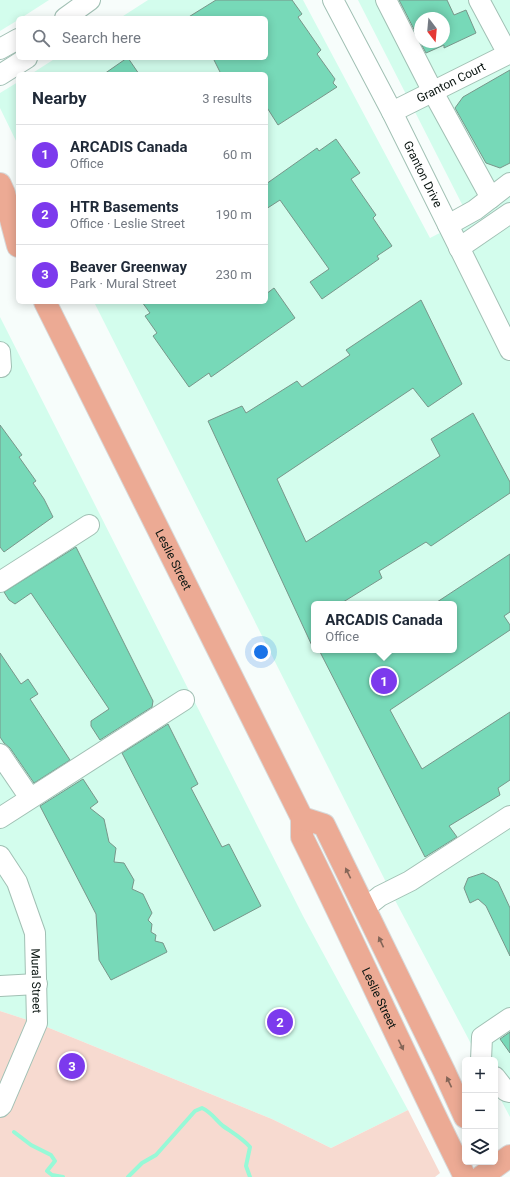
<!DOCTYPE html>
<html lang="en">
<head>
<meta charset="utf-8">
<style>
  :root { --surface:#fff; --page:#f2f2f3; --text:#1f2937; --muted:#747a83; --line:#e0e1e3; --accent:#7c3aed }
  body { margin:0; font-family:Roboto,sans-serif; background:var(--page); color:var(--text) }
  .controls { position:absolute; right:12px; bottom:12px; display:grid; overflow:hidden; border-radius:6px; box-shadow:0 2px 10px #0003 }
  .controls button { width:36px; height:36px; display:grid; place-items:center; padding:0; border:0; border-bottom:1px solid var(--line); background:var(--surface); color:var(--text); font:20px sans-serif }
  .compass { position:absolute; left:414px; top:12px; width:36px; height:36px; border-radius:50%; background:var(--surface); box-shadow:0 2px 10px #0003; rotate:164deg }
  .you { position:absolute; left:261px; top:652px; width:14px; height:14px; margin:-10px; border:3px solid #fff; border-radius:50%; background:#1a73e8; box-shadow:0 0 0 6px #1a73e833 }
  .badge { display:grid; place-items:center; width:26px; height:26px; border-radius:50%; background:var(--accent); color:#fff; font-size:13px; font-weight:700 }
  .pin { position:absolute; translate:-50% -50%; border:2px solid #fff; box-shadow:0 1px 4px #0006 }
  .popup { position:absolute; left:311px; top:601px; width:146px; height:52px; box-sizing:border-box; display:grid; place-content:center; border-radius:6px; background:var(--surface); filter:drop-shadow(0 1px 3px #0005); font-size:13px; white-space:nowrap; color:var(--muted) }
  .popup b { font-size:15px; color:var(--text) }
  .popup::after { content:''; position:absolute; left:50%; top:100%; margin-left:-8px; border:8px solid transparent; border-top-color:var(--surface) }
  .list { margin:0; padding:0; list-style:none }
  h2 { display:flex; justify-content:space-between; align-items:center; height:52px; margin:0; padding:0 16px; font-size:17px }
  h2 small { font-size:13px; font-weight:400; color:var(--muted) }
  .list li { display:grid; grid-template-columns:26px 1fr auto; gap:12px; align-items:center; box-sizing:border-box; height:60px; padding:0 16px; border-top:1px solid var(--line) }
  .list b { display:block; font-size:15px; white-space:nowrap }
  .list p { margin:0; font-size:13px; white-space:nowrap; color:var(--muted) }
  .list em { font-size:13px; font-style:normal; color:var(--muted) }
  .icon { flex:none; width:22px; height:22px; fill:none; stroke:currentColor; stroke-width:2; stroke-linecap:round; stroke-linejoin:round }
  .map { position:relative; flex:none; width:510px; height:1177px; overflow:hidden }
  .search { position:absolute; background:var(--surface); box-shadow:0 2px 10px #0003; left:16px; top:16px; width:252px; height:44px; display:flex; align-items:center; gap:10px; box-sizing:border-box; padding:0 14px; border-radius:6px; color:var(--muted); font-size:15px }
  .panel { position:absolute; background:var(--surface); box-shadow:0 2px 10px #0003; left:16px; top:72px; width:252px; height:232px; border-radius:6px }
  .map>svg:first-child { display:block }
</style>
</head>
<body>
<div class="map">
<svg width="510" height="1177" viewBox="0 0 510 1177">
  <rect width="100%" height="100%" fill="#f7fdfb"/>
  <!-- built -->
  <path fill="#d3fded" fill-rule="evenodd" d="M0,0H49L21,18H18V20L0,31Z
    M148,0H303L430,238L469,218L358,0H510V1117L495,1089V1060H479L468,1038L397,904L94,302H266V74H31L56,58H266V18H120ZM420,18H444V42H420ZM314,604H454V650H314Z
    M18,82V145L0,108V93Z
    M0,317L303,916L408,1110L331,1148L272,1119L37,1023L0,1011Z"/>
  <!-- green -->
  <path fill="#f7dad0" d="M0,1011L37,1023L272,1119L331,1148L408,1110L440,1173L435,1177H0Z"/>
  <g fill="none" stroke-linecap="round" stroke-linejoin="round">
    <!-- stream -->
    <path stroke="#97f9d7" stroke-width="4" d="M14,1132L31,1145L51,1155L55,1161L47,1171L52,1175L63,1177
      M128,1177L142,1163L156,1155L195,1111L202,1108C211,1112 215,1119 223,1126C233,1133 242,1138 250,1147L246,1166L250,1177"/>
  </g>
  <!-- building -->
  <path fill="#77d9b8" stroke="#78968a" d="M216,0H292L302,14L298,17L321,50L317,54L335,79L333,83L337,87L278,125L266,106V74H221L213,58H266V18H187Z
    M399,0H447L454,15L466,10L476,33L444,48V45L426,53L420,42H444V18H420V41Z
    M127,58H128L139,74H104Z
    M510,70V163L500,168L486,163L455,108L463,97Z
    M336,139L360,173L351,179L376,215L373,218L392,246L377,256L379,259L322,299L310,282L329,269L280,200L266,209V184L317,148L319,151Z
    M274,288L295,318L211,377L209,373L189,387L153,336L157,333L145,316L150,313L142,302H266V294Z
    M421,300L462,384L428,407L413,388L277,479L306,542L440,456L431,439L473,413L510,482V493L431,546L426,542L379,571L382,578L340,604H314V650L208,421L242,406L246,413L297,381L302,387L350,355L346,350Z
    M0,425L22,455L19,457L36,481L33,483L44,499L53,517L4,552L0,547Z
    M76,547L153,701L152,707L100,740L91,726V721L109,709L31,593L15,604L9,600L4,592Z
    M510,554V612L504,616L510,625V630L390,710L422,769L510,712V780L498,788L500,795L449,826L457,837L425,857L319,650H454V604H434Z
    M0,653L21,684L28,679L38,694L30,699L70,760L34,783L10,748L4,743L0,737Z
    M168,724L198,784L191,788L222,847L229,844L261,906L214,931L122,753Z
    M83,779L98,802L90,808L104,819L109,842L116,848L114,862L124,863L134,880L132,889L143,894L152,913L148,920L152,924L151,932L156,935L155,941L163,943L167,952L111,980L99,960L96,914L40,806Z
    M483,873L498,882L510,908V956L486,906L478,899L470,903L464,888L468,878Z
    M510,1032V1053L500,1039Z"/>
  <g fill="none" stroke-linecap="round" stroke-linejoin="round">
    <!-- minor casing -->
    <g stroke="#a1c0b4" stroke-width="22">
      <g id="minor">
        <path id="s1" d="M333,0L392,112L510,350"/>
        <path d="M386,0L433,92L491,198"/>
        <path d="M479,0L508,54"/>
        <path d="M65,18L90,0"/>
        <path d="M0,49L18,39"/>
        <path d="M0,75L27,58"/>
        <path id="s2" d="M392,112L510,53"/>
        <path d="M448,225L475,210L510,183"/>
        <path d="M459,248L510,213"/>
        <path d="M0,352L1,367H0"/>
        <path d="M0,582L89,525"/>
        <path d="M0,754L30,798"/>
        <path d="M0,818L184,700"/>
        <path id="s3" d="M0,856L17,882L35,933L37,1023L2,1105L0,1107"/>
        <path d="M365,908L380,896L410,881L510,816"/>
        <path d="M0,986L37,984"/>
        <path d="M481,1060L482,1037L510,1018"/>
        <path d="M495,1077L506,1091L510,1092"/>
      </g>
    </g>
    <!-- major casing -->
    <g stroke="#d7d9d9" stroke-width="24">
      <g id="major">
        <path d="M0,184L4,193L18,246"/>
        <path id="s4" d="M45,302L302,818V837C358,950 409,1065 465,1177"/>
        <path d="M302,818L324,825L444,1071L465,1117"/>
        <path d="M481,1177L510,1156"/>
      </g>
    </g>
    <!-- minor -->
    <use href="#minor" stroke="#fff" stroke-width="20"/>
    <!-- major -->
    <use href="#major" stroke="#ecaa94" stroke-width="22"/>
  </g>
  <!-- one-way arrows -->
  <defs><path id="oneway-solid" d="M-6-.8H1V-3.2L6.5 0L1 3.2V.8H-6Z"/></defs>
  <g fill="#856658">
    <use href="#oneway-solid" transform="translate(348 873) rotate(-116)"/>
    <use href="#oneway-solid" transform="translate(381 942) rotate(-115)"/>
    <use href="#oneway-solid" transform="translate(401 1045) rotate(64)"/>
    <use href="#oneway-solid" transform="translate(449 1082) rotate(-115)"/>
  </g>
  <g text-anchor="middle" stroke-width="4" stroke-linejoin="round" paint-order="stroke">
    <!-- street labels -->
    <g font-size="12" fill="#08130f" stroke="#f7fdfb">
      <text dy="4" stroke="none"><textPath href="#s2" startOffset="66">Granton Court</textPath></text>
      <text dy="4" stroke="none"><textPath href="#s1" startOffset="196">Granton Drive</textPath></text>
      <text dy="4" stroke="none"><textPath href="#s4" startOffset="288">Leslie Street</textPath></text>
      <text dy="4" stroke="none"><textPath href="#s3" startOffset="133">Mural Street</textPath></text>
      <text dy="4" stroke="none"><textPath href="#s4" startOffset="774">Leslie Street</textPath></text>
    </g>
  </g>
</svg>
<div class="controls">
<button>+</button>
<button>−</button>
<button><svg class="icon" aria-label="layers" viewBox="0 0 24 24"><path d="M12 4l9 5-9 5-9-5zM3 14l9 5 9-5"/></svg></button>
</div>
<svg class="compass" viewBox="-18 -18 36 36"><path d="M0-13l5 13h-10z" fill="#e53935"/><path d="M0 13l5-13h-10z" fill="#747a83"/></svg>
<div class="you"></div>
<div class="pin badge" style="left:384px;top:681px">1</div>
<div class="popup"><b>ARCADIS Canada</b>Office</div>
<div class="pin badge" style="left:280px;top:1022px">2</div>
<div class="pin badge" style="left:72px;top:1066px">3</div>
<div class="search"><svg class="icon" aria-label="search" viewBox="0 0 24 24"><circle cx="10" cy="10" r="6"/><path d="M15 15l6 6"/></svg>Search here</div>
<section class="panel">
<h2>Nearby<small>3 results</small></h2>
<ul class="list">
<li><span class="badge">1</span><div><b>ARCADIS Canada</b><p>Office</p></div><em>60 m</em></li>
<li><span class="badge">2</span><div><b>HTR Basements</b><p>Office · Leslie Street</p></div><em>190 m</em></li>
<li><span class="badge">3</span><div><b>Beaver Greenway</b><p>Park · Mural Street</p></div><em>230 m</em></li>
</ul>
</section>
</div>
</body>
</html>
